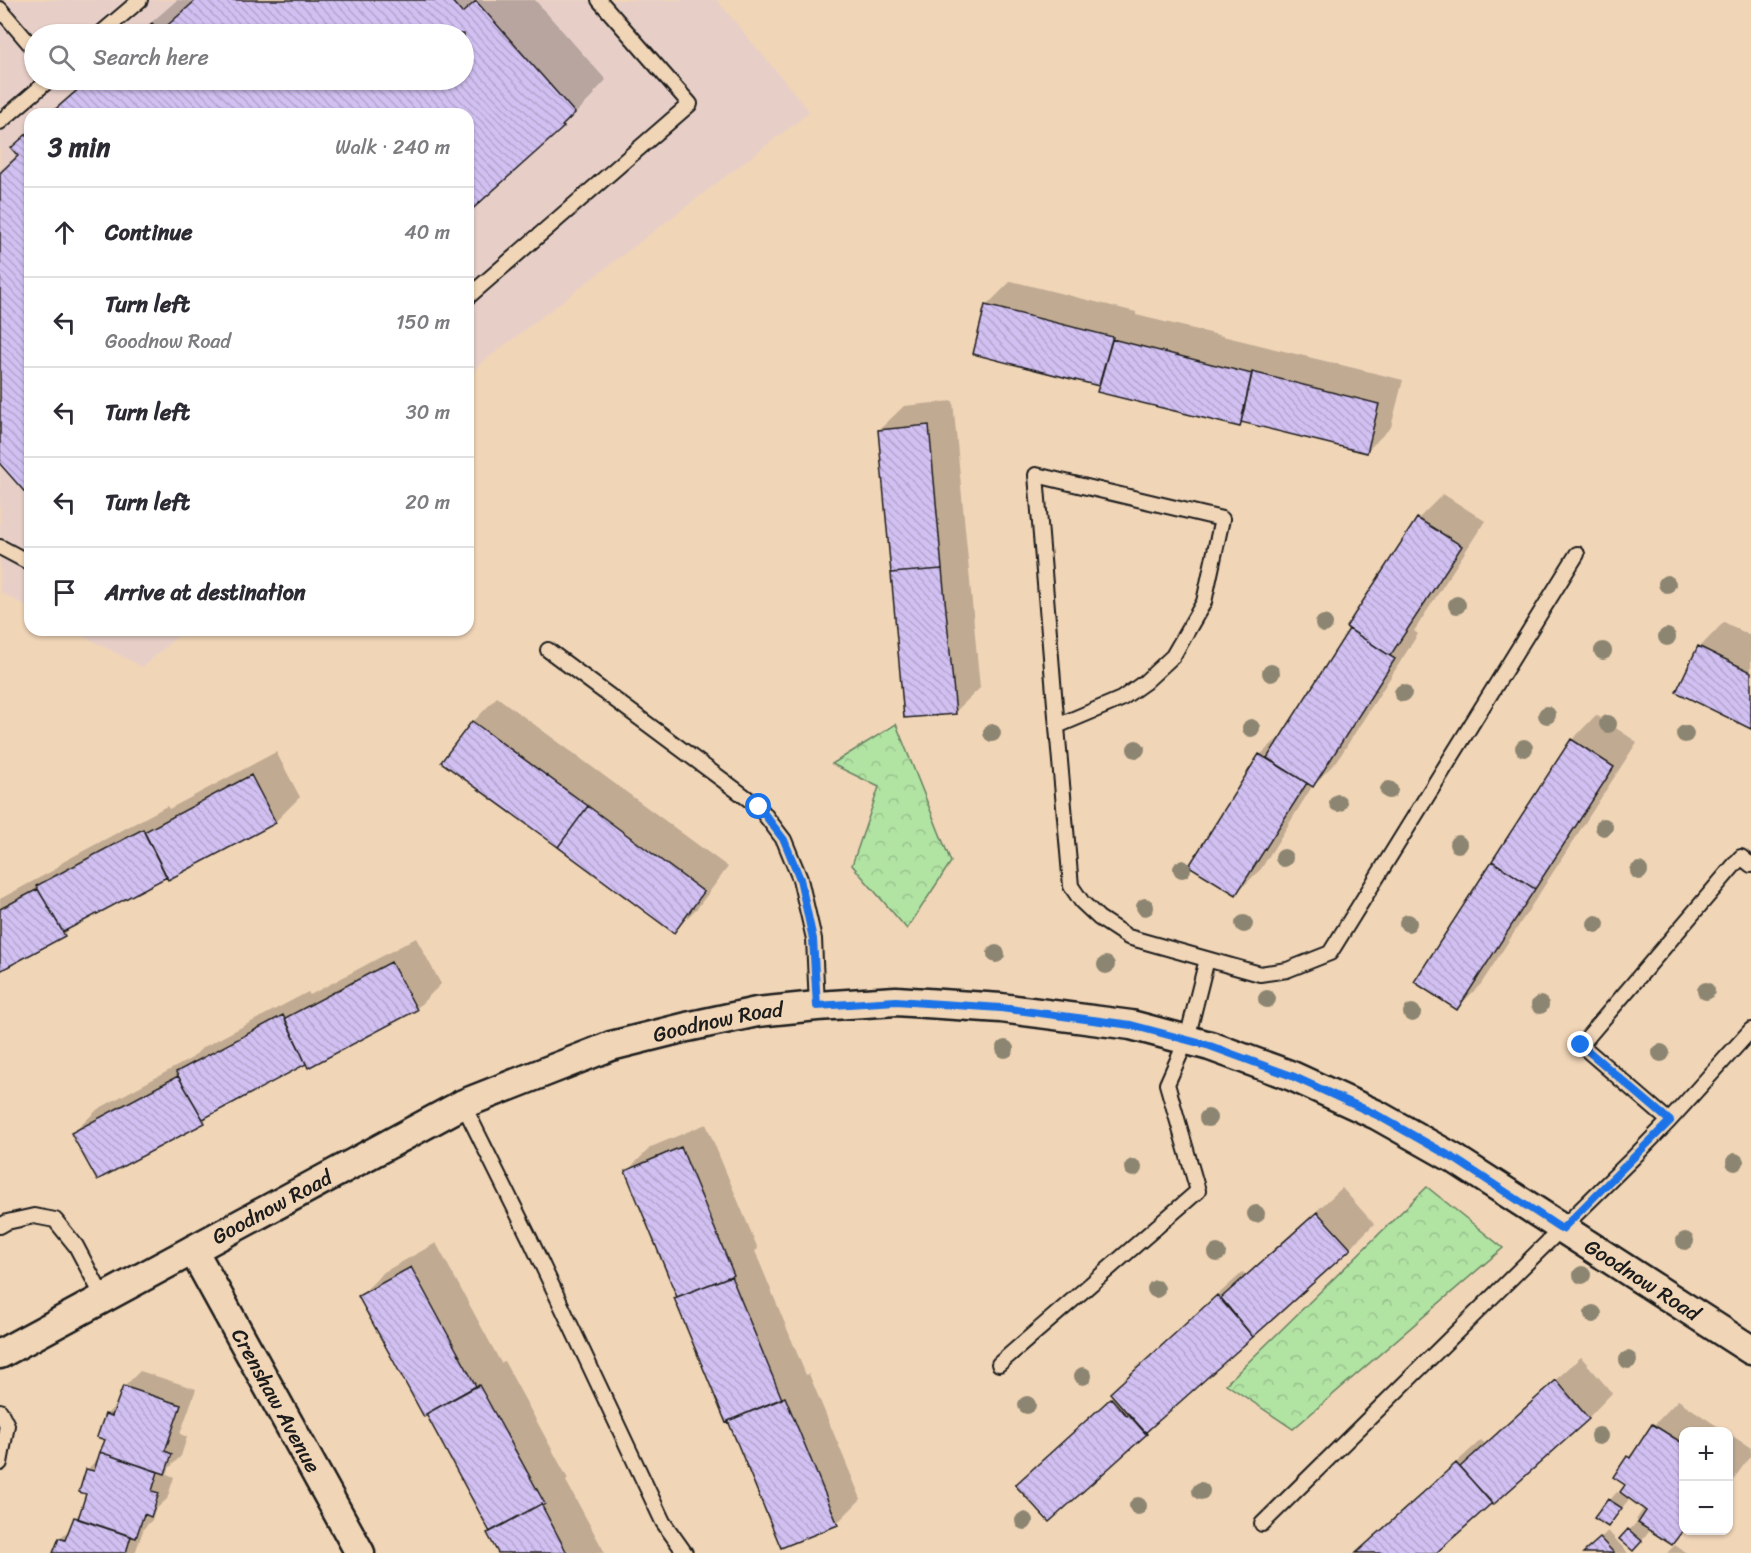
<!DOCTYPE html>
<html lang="en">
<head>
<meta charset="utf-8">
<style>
  :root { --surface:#fff; --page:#f7f7f7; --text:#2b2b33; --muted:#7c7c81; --line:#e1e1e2 }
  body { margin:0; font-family:Sriracha,sans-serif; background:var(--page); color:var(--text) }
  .controls { position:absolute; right:18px; bottom:18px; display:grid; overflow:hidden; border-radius:12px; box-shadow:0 2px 4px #0004 }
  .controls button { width:54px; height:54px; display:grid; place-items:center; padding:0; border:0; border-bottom:2px solid var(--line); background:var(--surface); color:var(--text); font:30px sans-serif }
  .stop { position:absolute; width:18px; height:18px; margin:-14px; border:4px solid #1a73e8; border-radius:50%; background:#fff }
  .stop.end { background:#1a73e8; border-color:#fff; box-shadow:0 2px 6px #0008 }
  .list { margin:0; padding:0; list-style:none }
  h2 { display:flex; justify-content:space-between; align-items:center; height:78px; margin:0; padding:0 24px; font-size:26px }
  h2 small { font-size:20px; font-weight:400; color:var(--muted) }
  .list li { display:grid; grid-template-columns:39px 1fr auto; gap:18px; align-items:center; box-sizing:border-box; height:90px; padding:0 24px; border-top:2px solid var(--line) }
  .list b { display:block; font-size:22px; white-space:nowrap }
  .list p { margin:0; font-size:20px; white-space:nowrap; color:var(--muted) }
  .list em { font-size:20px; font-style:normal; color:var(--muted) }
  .icon { flex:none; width:33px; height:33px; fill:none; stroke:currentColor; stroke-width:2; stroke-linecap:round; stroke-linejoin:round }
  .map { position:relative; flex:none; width:1751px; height:1553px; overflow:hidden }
  .search { position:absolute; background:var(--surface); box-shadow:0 2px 4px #0004; left:24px; top:24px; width:450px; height:66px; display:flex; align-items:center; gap:15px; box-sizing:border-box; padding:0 21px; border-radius:33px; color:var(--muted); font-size:22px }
  .panel { position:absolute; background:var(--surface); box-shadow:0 2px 4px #0004; left:24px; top:108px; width:450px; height:528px; border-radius:18px }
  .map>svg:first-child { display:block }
</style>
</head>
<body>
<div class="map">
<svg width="1751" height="1553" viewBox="0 0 1751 1553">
  <defs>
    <pattern id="forest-crowns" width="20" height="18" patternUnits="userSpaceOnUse" patternTransform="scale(1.5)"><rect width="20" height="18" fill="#b1e3a3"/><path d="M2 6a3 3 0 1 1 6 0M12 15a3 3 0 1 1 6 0" fill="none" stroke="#98c28c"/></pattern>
    <pattern id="building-back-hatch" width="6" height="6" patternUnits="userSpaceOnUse" patternTransform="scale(1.5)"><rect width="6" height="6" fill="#d1c0f1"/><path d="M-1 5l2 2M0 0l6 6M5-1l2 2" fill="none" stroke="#b3a4ce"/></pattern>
  </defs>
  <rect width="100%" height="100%" fill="#f0d5b7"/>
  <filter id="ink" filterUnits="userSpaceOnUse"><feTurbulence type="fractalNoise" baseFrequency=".0167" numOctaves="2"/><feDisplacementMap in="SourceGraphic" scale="12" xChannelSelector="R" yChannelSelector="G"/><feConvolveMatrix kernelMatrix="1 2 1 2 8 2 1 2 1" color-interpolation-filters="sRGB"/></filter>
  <g filter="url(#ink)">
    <!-- built -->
    <path fill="#e7cfc8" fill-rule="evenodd" d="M0,0H717L810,112L484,361L468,376V114H30V608L0,592ZM34,34H464V80H34Z
      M72,630H184L143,667Z"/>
    <!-- forest -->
    <path fill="url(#forest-crowns)" stroke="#668060" stroke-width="1.5" d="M896,724L951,862L907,929L852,865L879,787L832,764Z
      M1427,1187L1503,1248L1293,1429L1226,1384Z"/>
    <!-- shadow -->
    <path fill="#0003" d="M177,0L193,1L194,0H535L606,80L594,93L595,94L563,126L468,211V114H48L87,80H464V34H138Z
      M30,131V495L0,461V171L18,154Z
      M1011,281L1136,312V315L1403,380L1391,427L1367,451L1244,421L1240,425L1101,385L986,306Z
      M953,401L980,688L955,712L879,430L904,406Z
      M1443,494L1485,521L1414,631L1418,634L1337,761L1313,785L1261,869L1236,893L1191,866L1260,755L1286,731L1418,519Z
      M1724,622L1751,636V727L1700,647Z
      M497,697L728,867L698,907L674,931L473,722Z
      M1596,715L1637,742L1481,984L1457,1008L1572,740Z
      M276,752L300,797L275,822L167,875L75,923L64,935L0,969V899L54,870L63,862L167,806L169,809Z
      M416,938L441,984L416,1009L307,1062L214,1111L204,1121L73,1133L98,1109L192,1058L202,1048L308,992L310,995Z
      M706,1124L758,1249L755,1251L806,1375L809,1374L861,1499L837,1523L676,1298L678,1295L627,1171L651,1147Z
      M1342,1188L1374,1224L1350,1248L1170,1409L1146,1433L1017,1485L1041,1461L1114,1395L1112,1393L1136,1369L1243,1272L1246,1275Z
      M436,1243L501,1363L504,1361L568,1479L566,1481L605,1553H500L492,1531L428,1413L425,1415L360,1296L384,1272Z
      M1581,1357L1612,1393L1588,1418L1494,1502L1492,1500L1434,1553H1357L1481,1440L1485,1444Z
      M140,1371L196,1389L180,1434L187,1437L181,1456L170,1467L167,1474L174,1477L167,1499L155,1510L152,1520L144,1528L135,1553H55L60,1538L72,1527L75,1518L82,1510L88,1493L80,1491L88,1469L100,1456L107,1439L106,1415L119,1402L124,1387Z
      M1678,1400L1726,1432H1684V1530L1672,1543L1642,1524L1641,1525L1649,1532L1641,1542L1621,1539L1638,1521L1636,1520L1644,1508L1630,1498L1608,1525L1596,1518L1610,1500L1617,1492L1620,1494L1627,1484L1628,1457L1641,1444L1654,1425Z
      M1728,1433L1751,1448V1455L1728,1487Z
      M1608,1531L1628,1553H1585Z
      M1675,1545L1686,1553H1667Z"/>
    <!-- building -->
    <path fill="url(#building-back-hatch)" stroke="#1c1c1c" stroke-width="1.5" d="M196,0H451L462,13L476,1L575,113L562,126L564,127L468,213V114H50L89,80H464V34H140L152,23L160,32Z
      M30,131V498L0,464V173L18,156L11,148Z
      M985,305L1113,337L1099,386L973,354Z
      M1112,339L1252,374L1240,427L1097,392Z
      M1252,372L1379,404L1367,453L1241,422Z
      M929,425L942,569L891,573L878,430Z
      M1417,518L1462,546L1390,656L1346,627Z
      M942,569L956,714L904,718L891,573Z
      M1349,629L1395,659L1313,787L1267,758Z
      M1698,646L1751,672V729L1676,692Z
      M472,721L588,806L558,847L441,762Z
      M1571,739L1614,767L1535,889L1492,861Z
      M1259,754L1307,783L1236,895L1189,866Z
      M251,775L276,823L168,880L144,832Z
      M588,806L704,892L674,933L558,847Z
      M143,829L167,877L63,932L36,886Z
      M1492,861L1535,889L1457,1010L1414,982Z
      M38,889L65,936L0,971V909Z
      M391,962L417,1010L308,1068L285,1018Z
      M283,1015L306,1064L203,1119L176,1072Z
      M178,1076L205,1123L97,1180L71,1133Z
      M681,1147L734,1275L677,1297L625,1171Z
      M1317,1212L1351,1249L1253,1337L1221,1298Z
      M411,1267L476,1386L426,1414L427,1415L424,1417L358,1296Z
      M731,1276L782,1399L728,1421L729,1422L726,1423L674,1298Z
      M1217,1295L1253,1337L1145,1433L1110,1393Z
      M1556,1380L1589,1419L1493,1505L1460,1467Z
      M479,1385L545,1504L542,1506L541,1504L490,1532L426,1414Z
      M123,1386L181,1405L165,1451L172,1454L165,1474L100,1452L105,1440L97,1437L105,1414L112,1416Z
      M785,1397L838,1525L781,1548L728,1421Z
      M1111,1398L1127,1416L1129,1414L1147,1434L1049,1522L1015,1485Z
      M1652,1424L1684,1444V1529L1672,1545L1638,1523L1646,1511L1620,1492L1625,1485L1613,1477L1627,1456L1630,1458Z
      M100,1452L158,1472L152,1491L159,1493L151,1517L144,1514L136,1538L78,1519L86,1494L79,1492L86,1469L94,1471Z
      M1456,1463L1492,1503L1436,1553H1356Z
      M1608,1499L1622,1508L1608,1527L1594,1518Z
      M541,1504L567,1553H498L487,1533Z
      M74,1517L131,1536L126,1553H53L59,1538L65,1540Z
      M1628,1529L1642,1541L1633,1551L1619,1539Z
      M1600,1538L1614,1553H1583Z"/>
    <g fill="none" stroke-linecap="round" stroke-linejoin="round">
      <!-- lane casing -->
      <g stroke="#1c1c1c" stroke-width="18">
        <path id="lane" d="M0,9L34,49
          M100,34L140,0
          M0,122L49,80
          M468,297L690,104L599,0
          M0,547L30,563
          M548,650L759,807L784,840L800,879L814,939L817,1006
          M1057,726L1121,699L1145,682L1173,656L1204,602L1222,519L1036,475L1054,693L1071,886L1082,902L1099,918L1128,937L1260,974L1287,970L1330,953L1577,554
          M463,1104L530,1239L663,1522L685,1553
          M1669,1121L1581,1045L1741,857L1751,865
          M0,1226L7,1222L34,1216L55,1220L76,1246L104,1299
          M999,1364L1198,1191L1167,1084L1187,1039L1207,959
          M0,1411L7,1425L0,1463
          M1262,1524L1633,1158L1669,1121L1751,1030"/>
      </g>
      <!-- street casing -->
      <g stroke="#1c1c1c" stroke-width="33">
        <g id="street">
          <path id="s1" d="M193,1250L360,1553"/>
          <path id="s2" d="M0,1354L463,1104L611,1046L687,1027L757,1012L817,1006L896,1001L1001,1008L1131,1025L1210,1046L1292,1076L1377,1115L1455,1159L1751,1350"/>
        </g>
      </g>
      <!-- lane -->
      <use href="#lane" stroke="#f0d5b7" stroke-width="14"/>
      <!-- street -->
      <use href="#street" stroke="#f0d5b7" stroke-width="28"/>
    </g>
    <!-- trees -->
    <g fill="#8c8571">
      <circle cx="1667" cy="584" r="9"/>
      <circle cx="1457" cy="605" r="9"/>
      <circle cx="1324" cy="624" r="9"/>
      <circle cx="1667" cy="637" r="9"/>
      <circle cx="1603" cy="651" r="9"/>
      <circle cx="1271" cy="673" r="9"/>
      <circle cx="1403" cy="693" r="9"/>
      <circle cx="1547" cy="715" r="9"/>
      <circle cx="1608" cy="724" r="9"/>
      <circle cx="1251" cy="728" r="9"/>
      <circle cx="992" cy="733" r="9"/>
      <circle cx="1685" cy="734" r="9"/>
      <circle cx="1524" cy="748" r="9"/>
      <circle cx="1136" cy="749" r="9"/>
      <circle cx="1389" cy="790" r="9"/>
      <circle cx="1338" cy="803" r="9"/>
      <circle cx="1604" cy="827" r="9"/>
      <circle cx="1458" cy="844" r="9"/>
      <circle cx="1284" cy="858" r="9"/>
      <circle cx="1182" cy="869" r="9"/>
      <circle cx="1639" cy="871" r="9"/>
      <circle cx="1145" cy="907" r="9"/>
      <circle cx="1408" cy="923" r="9"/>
      <circle cx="1244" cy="924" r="9"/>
      <circle cx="1596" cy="924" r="9"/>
      <circle cx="996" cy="954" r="9"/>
      <circle cx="1106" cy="965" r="9"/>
      <circle cx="1706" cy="991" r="9"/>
      <circle cx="1267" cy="999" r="9"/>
      <circle cx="1540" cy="1005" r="9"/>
      <circle cx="1412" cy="1013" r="9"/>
      <circle cx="1005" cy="1049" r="9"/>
      <circle cx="1661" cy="1053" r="9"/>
      <circle cx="1208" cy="1118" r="9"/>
      <circle cx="1735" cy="1162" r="9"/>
      <circle cx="1133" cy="1168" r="9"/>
      <circle cx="1256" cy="1214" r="9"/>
      <circle cx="1685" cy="1241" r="9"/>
      <circle cx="1217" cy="1253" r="9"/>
      <circle cx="1582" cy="1275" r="9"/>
      <circle cx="1156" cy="1289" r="9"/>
      <circle cx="1593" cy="1314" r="9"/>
      <circle cx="1628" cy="1360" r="9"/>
      <circle cx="1083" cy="1376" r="9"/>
      <circle cx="1027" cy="1405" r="9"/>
      <circle cx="1599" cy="1436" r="9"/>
      <circle cx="1201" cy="1491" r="9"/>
      <circle cx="1138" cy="1506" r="9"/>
      <circle cx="1024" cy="1521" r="9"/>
    </g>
  </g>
  <g fill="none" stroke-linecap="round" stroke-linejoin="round" filter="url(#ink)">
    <!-- route -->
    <path stroke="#1a73e8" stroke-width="8" d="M759,807L784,840L800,879L813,939L817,1006L896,1001L1001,1008L1131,1025L1210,1046L1292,1076L1377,1115L1455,1159L1562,1229L1670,1121L1581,1045"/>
  </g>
  <g text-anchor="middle" stroke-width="4.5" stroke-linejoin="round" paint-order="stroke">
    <!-- street labels -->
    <g font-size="21" fill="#1c1c1c" stroke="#f0d5b7">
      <text dy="7" stroke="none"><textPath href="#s2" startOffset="795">Goodnow Road</textPath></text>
      <text dy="7" stroke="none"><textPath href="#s2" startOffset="309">Goodnow Road</textPath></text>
      <text dy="7" stroke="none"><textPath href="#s2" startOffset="1786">Goodnow Road</textPath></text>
      <text dy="7" stroke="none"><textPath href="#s1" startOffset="172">Crenshaw Avenue</textPath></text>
    </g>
  </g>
</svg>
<div class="controls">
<button>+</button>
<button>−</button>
</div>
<div class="stop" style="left:759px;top:807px"></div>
<div class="stop end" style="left:1581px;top:1045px"></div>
<div class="search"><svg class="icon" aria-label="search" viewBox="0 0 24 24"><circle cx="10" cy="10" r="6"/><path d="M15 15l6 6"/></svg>Search here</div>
<section class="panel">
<h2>3 min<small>Walk · 240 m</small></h2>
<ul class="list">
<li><svg class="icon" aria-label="ahead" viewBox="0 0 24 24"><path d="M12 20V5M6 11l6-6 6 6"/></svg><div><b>Continue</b></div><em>40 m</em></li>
<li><svg class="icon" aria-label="left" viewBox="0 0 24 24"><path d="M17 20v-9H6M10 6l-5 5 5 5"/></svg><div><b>Turn left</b><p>Goodnow Road</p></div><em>150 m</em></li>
<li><svg class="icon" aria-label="left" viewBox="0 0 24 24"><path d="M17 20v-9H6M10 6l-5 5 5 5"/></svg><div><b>Turn left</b></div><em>30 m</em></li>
<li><svg class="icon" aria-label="left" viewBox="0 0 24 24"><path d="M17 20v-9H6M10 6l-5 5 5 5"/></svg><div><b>Turn left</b></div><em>20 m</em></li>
<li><svg class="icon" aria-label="arrive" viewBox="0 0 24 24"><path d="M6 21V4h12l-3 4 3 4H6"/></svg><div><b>Arrive at destination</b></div></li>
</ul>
</section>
</div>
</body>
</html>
